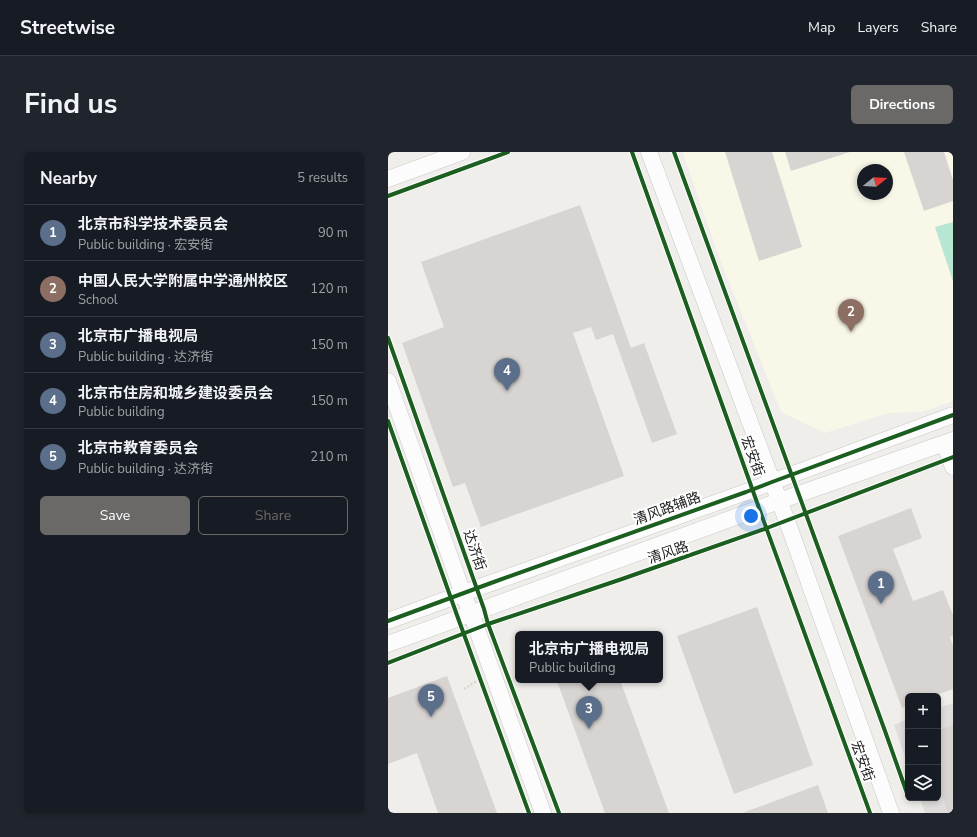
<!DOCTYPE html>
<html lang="en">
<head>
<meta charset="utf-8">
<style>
  :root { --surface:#171b24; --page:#20242c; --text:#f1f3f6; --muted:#9ea1a6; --line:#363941; --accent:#6a6968 }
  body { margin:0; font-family:"Nunito Sans","Noto Sans SC",sans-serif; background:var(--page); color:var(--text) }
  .controls { position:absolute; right:12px; bottom:12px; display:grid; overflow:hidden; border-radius:6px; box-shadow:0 2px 6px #0003 }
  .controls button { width:36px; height:36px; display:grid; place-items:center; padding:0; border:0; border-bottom:1px solid var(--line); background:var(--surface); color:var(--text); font:20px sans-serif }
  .compass { position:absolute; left:469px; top:12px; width:36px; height:36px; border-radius:50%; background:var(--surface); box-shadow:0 2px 6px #0003; rotate:72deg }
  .you { position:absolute; left:363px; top:364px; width:14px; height:14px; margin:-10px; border:3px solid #fff; border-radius:50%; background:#1a73e8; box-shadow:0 0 0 6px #1a73e833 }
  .badge { display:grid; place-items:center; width:26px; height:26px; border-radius:50%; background:var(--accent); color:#fff; font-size:13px; font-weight:700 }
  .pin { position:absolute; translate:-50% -33px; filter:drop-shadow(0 1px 2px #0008) }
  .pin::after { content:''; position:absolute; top:21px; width:14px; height:12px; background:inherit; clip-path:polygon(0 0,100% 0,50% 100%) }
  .popup { position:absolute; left:127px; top:479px; width:148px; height:52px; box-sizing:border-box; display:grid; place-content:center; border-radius:6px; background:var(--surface); filter:drop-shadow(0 1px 3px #0005); font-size:13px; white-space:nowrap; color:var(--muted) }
  .popup b { font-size:15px; color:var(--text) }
  .popup::after { content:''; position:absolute; left:50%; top:100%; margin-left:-8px; border:8px solid transparent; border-top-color:var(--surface) }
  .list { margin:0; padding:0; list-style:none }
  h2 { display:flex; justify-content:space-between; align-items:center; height:52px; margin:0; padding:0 16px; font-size:17px }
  h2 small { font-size:13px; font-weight:400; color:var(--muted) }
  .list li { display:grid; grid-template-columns:26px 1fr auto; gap:12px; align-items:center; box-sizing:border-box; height:56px; padding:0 16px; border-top:1px solid var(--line) }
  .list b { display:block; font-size:15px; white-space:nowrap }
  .list p { margin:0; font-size:13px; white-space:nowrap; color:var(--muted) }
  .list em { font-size:13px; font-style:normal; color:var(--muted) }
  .actions { display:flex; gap:8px; padding:12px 16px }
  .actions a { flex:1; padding:9px 0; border:1px solid var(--accent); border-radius:6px; text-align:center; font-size:14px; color:var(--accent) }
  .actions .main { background:var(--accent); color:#fff }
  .icon { flex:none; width:22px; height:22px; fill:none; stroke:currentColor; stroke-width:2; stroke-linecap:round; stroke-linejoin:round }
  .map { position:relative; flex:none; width:565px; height:661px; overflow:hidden; border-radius:6px }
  header { display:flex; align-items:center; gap:24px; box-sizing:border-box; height:56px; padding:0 20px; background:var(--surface); border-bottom:1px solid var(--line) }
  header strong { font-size:19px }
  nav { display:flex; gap:22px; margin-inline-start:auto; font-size:14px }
  .intro { display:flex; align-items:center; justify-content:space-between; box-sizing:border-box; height:96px; padding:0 24px }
  h1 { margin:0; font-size:28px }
  .button { padding:10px 18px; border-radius:6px; background:var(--accent); color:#fff; font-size:14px; font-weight:700 }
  main { display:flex; gap:24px; padding:0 24px }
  aside { flex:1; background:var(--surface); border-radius:6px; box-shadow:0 2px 6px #0003 }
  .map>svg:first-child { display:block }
</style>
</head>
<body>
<header>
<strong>Streetwise</strong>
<nav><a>Map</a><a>Layers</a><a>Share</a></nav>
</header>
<div class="intro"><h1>Find us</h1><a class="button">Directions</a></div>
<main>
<aside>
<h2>Nearby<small>5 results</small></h2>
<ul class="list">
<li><span class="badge" style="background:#5c6f8a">1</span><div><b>北京市科学技术委员会</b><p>Public building · 宏安街</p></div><em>90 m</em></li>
<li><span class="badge" style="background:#8d6e63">2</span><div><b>中国人民大学附属中学通州校区</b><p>School</p></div><em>120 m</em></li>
<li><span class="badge" style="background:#5c6f8a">3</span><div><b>北京市广播电视局</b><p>Public building · 达济街</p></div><em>150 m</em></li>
<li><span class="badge" style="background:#5c6f8a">4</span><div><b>北京市住房和城乡建设委员会</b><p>Public building</p></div><em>150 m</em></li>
<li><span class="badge" style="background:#5c6f8a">5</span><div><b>北京市教育委员会</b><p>Public building · 达济街</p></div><em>210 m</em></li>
</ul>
<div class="actions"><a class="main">Save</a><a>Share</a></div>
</aside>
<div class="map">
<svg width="565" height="661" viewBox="0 0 565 661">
  <rect width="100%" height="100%" fill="#f0eeeb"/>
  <!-- residential -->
  <path fill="#dfdedc" d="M565,551V661H537L532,646H550V556Z
    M520,567V613L506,573Z"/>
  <!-- education -->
  <path fill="#f8f7e8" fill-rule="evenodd" d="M296,0H565V249L533,260L500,261L437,281L393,260L333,110L295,2ZM475,18H499V42H475Z"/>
  <!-- pitch -->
  <path fill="#b7e6d2" d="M565,70V129L547,75Z"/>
  <!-- building -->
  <path fill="#d7d4d2" d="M337,0H384L414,95L371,109Z
    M397,0H462L403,19Z
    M516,0H556L565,28V49L536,59Z
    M192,53L243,196L256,191L289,282L264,291L225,182L208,188L203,175L185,181L236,324L93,375L77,331L65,335L14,191L56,175L33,110Z
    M523,356L534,386L505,397L525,449L555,438L565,463V484L562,485L565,494V537L545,544H520V553L514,556L450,384Z
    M369,455L425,613L346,642L289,484Z
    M59,524L109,661H50L29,601L0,612V546Z
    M171,528H232L281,661H217L169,529Z
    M565,573V661H560L550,632V578Z
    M430,633L440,661H354Z"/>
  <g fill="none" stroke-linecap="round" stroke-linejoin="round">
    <!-- minor casing -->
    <g stroke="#c9c8c7" stroke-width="17">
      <path id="minor" d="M261,0L403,380L503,661
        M0,27L74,0
        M0,229L75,442L83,461L155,661
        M556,291L565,315
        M0,469L103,431L358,340L384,330L565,263
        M0,492L391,349L565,288"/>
    </g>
    <!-- path -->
    <path stroke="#dccecd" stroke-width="2" stroke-dasharray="2 2" stroke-linecap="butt" d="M76,537L92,527"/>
    <!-- minor -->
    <use href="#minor" stroke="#fdfcfc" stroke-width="16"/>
    <!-- cycleway casing -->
    <g stroke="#fff" stroke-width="6">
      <path id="cycleway" d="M244,0L371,356L482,661
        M286,0L497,579L520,644
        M0,44L120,0
        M0,186L96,457L100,472L171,661
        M0,269L70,466L141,661
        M0,469L103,431L358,340L384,330L565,263
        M0,511L100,472L234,427L379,376L565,305"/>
    </g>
    <!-- cycleway -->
    <use href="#cycleway" stroke="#1b5e20" stroke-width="4"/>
  </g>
  <g text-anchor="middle" stroke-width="4" stroke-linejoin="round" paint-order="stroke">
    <!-- street labels -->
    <g font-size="14" fill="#222" stroke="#fff">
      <text transform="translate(365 304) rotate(70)" y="5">宏安街</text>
      <text transform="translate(279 356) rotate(-20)" y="5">清风路辅路</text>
      <text transform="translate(87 398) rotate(71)" y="5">达济街</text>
      <text transform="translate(280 400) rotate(-19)" y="5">清风路</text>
      <text transform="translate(475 609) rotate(70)" y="5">宏安街</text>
    </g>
  </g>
</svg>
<div class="controls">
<button>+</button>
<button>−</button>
<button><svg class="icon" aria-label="layers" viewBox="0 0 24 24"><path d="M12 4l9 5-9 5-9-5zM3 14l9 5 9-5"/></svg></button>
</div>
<svg class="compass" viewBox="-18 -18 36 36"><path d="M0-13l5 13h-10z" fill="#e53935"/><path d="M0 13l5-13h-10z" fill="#9ea1a6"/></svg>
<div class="you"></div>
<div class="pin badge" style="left:493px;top:452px;background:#5c6f8a">1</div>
<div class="pin badge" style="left:463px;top:180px;background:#8d6e63">2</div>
<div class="pin badge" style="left:201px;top:577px;background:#5c6f8a">3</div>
<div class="popup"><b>北京市广播电视局</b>Public building</div>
<div class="pin badge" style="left:119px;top:239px;background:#5c6f8a">4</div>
<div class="pin badge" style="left:43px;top:565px;background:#5c6f8a">5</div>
</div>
</main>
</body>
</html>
